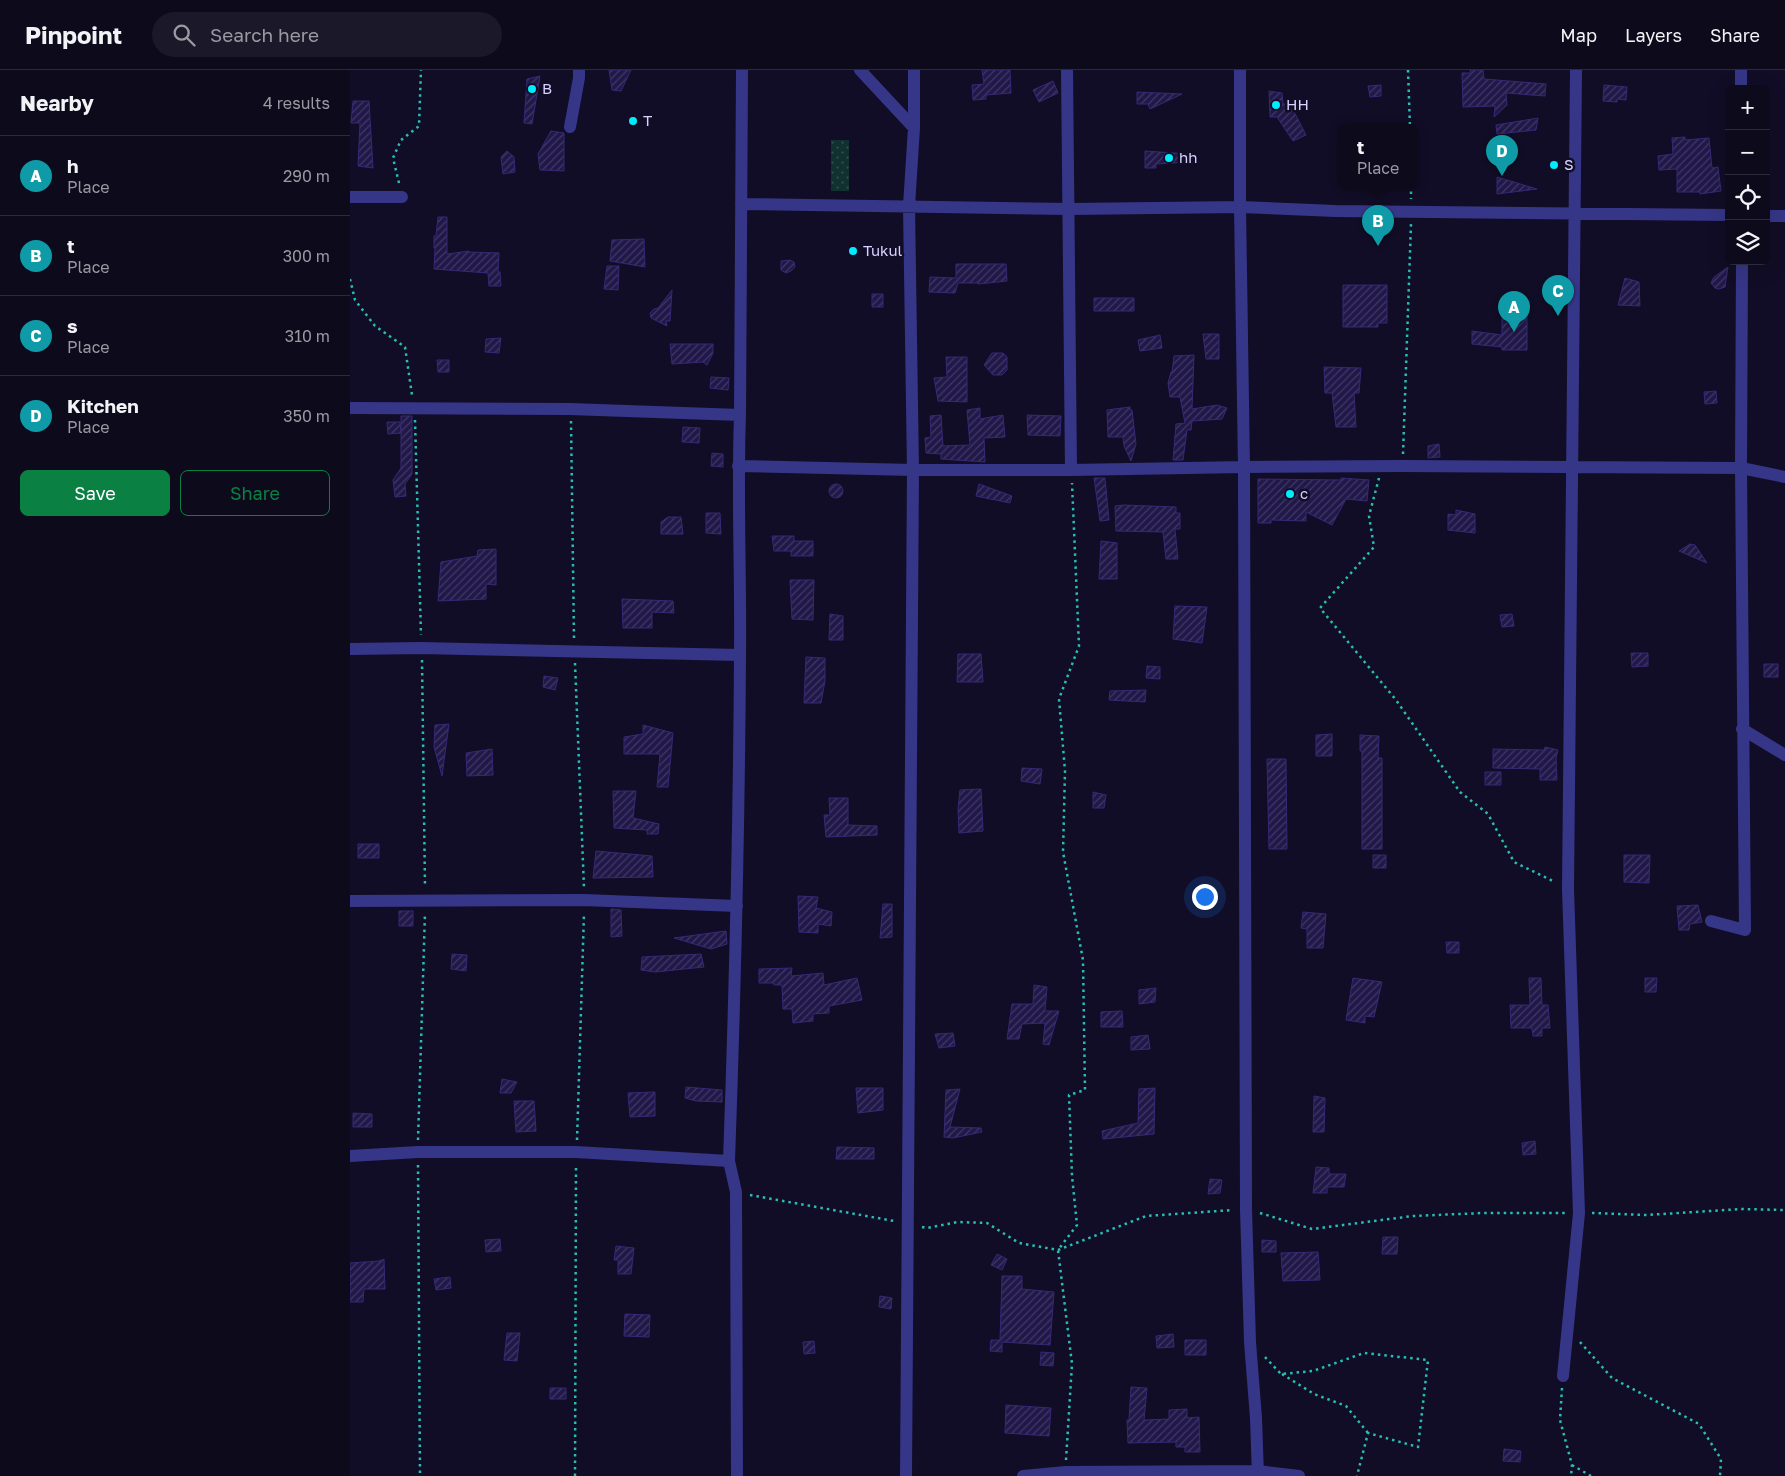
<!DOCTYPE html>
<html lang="en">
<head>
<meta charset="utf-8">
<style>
  :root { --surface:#0d0a1c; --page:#1b1829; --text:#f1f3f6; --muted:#9a9aa3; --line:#2d2b3b; --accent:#0b8043 }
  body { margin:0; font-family:"Golos Text",sans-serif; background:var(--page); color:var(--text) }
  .controls { position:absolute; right:15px; top:15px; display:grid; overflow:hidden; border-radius:8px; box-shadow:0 5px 20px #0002 }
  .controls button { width:45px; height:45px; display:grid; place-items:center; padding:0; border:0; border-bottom:1px solid var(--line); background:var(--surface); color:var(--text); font:25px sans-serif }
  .you { position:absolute; left:854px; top:826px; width:18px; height:18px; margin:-12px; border:4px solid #fff; border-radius:50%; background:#1a73e8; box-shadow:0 0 0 8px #1a73e833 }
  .badge { display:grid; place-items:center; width:32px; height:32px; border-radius:50%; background:var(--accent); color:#fff; font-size:16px; font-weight:700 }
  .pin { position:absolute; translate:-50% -41px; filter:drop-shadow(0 1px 2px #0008) }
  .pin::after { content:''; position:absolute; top:26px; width:18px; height:15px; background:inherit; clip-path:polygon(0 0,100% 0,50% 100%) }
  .popup { position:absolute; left:988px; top:54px; width:80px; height:65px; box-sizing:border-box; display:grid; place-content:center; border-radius:8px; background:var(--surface); filter:drop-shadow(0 1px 4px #0005); font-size:16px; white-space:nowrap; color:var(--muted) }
  .popup b { font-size:19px; color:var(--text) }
  .popup::after { content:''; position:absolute; left:50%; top:100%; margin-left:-10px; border:10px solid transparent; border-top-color:var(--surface) }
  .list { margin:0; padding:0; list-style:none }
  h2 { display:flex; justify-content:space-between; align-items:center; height:65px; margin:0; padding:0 20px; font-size:21px }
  h2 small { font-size:16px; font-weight:400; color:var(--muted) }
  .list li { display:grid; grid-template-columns:32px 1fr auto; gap:15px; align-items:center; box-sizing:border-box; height:80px; padding:0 20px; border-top:1px solid var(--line) }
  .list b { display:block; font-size:19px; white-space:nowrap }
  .list p { margin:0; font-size:16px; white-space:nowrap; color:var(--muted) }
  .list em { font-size:16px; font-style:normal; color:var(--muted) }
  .actions { display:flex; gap:10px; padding:15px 20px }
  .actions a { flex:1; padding:11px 0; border:1px solid var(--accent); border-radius:8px; text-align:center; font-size:18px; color:var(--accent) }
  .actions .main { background:var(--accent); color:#fff }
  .icon { flex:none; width:28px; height:28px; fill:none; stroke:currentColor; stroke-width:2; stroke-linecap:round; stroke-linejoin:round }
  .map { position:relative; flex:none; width:1435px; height:1406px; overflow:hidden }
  header { display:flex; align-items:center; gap:30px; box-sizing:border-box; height:70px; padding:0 25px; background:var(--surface); border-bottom:1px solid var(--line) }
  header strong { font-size:24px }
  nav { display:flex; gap:28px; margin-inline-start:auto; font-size:18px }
  .search { width:350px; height:45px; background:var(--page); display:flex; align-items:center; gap:12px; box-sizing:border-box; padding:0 18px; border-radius:28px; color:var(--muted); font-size:19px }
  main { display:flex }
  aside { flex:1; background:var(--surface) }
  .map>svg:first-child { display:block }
</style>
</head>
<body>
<header>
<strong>Pinpoint</strong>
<div class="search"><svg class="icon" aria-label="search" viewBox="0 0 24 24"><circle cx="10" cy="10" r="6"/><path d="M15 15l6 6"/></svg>Search here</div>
<nav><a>Map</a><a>Layers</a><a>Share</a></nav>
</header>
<main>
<aside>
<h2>Nearby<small>4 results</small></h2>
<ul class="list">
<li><span class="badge" style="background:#0f9aa8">A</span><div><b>h</b><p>Place</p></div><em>290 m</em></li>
<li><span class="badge" style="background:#0f9aa8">B</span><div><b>t</b><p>Place</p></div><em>300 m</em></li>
<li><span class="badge" style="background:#0f9aa8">C</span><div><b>s</b><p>Place</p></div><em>310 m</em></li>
<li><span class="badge" style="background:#0f9aa8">D</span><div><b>Kitchen</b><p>Place</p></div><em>350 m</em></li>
</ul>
<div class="actions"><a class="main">Save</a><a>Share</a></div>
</aside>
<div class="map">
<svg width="1435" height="1406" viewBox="0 0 1435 1406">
  <defs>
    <pattern id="green-dots" width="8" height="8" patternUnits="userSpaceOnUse" patternTransform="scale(1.25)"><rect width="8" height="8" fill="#10312f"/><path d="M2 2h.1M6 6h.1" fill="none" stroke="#324e4e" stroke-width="1.8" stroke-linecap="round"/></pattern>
    <pattern id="building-hatch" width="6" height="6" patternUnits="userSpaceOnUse" patternTransform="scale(1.25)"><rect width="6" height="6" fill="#211849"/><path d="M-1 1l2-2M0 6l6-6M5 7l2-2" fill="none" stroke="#403964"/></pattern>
  </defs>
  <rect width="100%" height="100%" fill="#110d26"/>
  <!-- green -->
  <path fill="url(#green-dots)" d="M481,70H499V121H481Z"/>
  <!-- building -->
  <path fill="url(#building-hatch)" stroke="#362976" d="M259,0H281L271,21L262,20Z
    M632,0H660L661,23L636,25V29L623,30L622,15L634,14Z
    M1120,0H1133L1134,9L1196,14L1195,26L1156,23L1157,35L1144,47L1145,36L1113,37L1112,3H1121Z
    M190,6L182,54L174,53L177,9Z
    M703,11L708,23L689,32L683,20Z
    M1031,15V26L1020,27L1018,16Z
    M1254,15L1277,17L1276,30L1267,29V32L1253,31Z
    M919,21L932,23L933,34H940L956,65L943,71L927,47H920Z
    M787,22L832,24L800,39L798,34H787Z
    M3,31H19L23,98L8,96L10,53H1Z
    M1188,48L1186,60L1147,64L1146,55Z
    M201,61L214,63V101L190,100L188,84Z
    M1335,67V70L1359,68L1362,98L1368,97L1371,121L1350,124V122H1327V99L1309,100L1308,86L1323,84L1322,68Z
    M157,81L164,87L165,102L153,104L151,87Z
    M795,81L839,84V92L806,94V98H795Z
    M1147,107L1187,119L1147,124Z
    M88,147H97V184L119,181V182L149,183L148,202H150L151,216H139L138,203L84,199L85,178H84V166H86Z
    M294,169L295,197L260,191L262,170Z
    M440,190L444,192L445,197L441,201L436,203L431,200V191Z
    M606,194H656L657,211L628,214V213H608L605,223L579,222L580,207L606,208Z
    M257,196H269L268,220L254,219Z
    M1378,197L1375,217L1369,219L1365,218L1361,213L1364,207Z
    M1275,208L1289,212L1290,236L1268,235Z
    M993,215H1037V253H1028V257H993Z
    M322,220L320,251H316L317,256L301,248L300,243L304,239L308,238Z
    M522,224H533V237H522Z
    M744,228H784V241H744Z
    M1152,243H1177V280H1152V277L1122,274V261L1152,265Z
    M853,264H869V289H856Z
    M810,265L812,278L790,281L788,270Z
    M151,268L149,283L135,282L136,269Z
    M320,274H363V283L357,295L353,292L322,294Z
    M642,283H653L657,287V300L652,305H643L634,295Z
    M844,285L842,339L867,335L877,338L872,349L842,351L841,360H837L833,390H823L826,354L835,353L830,327H820L818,313L821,302H822L824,286Z
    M596,287H617V332L588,331L584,308L597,307Z
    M87,290H99V302H88Z
    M974,297L1011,298L1009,323H1004L1006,357H986L982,323H975Z
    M361,307L379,308L378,320L360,318Z
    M1366,321L1367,333L1355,334L1354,322Z
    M780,337V340H782L786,374L781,391L774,376L773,367H758L757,340Z
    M630,338V349L653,345L655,367L634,368L635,392L591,389V384L576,383L575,368L581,367L580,346L591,345L593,376L620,375L617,340Z
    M677,345L711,346L710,366L678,365Z
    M51,346H62V404L55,414L56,426L45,427L43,410L51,398Z
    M37,352H50L51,363L38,364Z
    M333,357L350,358L349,373L332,372Z
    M1089,374L1090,387L1078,388V376Z
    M362,383L373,384V397L361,396Z
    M744,408H755L759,450L750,451Z
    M991,408L1019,410L1017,431L996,429L982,455L956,442V451L921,450V453H908V409L991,410Z
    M629,414L662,426L660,433L626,426Z
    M479 421a7 7 0 1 1 14 0a7 7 0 1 1-14 0Z
    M774,435L826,437V443H830V459H825L828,489H816L813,462L766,461L765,436Z
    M1106,440L1125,444V463L1098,460V444L1106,445Z
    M356,443H370L371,464L356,463Z
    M318,447H331L333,464H311V452Z
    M422,466H444V471H463V486H441V481H424Z
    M751,471L767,473V509H749Z
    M1340,474L1345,475L1357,493L1329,481Z
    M146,479V515L136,514V529L88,531L91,492L127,486L128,480Z
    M440,510H464L463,550L442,549Z
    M272,529L323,531L324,543L302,542V558H273Z
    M825,536L857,537L852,573L823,569Z
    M480,544L493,546V570H479Z
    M1162,544L1164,556L1152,557L1150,545Z
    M1281,583H1298V596L1282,597Z
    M608,584H631L633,612H607Z
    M456,587L475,588V611L471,633H454Z
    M1414,594H1428V607H1414Z
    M797,596L810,597V609L796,608Z
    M194,606L208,608L205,620L193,617Z
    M796,620L795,632L759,630L760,621Z
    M99,654L92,706L84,677L85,655Z
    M293,655L323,663L318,717H307L310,684H274V667L293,664Z
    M982,664V686H966V665Z
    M1010,665L1029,666L1028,688H1032V779H1012V681H1010Z
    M1195,677L1208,680L1206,688L1207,710H1190V699L1143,698V679L1194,680Z
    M142,679L143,705L117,706L116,683Z
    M917,689H936L937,779H919Z
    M672,698L692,699L690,714L671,711Z
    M1135,702H1151V715H1135Z
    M631,719L633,761L609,763L608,739L610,720Z
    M263,721H286L283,748L309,754L308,764H297V760L264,758Z
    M743,722L756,725L754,738H743Z
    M479,728H498V755L527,756V765L476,767L474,745H480Z
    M8,774H29V788H8Z
    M246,781L302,786L303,807L243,808Z
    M1023,785H1036V798H1023Z
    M1274,785H1300L1299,813L1274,812Z
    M448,826L468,827L466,838L482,842L481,856L468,854V863L449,862Z
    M533,834H542V867L530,868Z
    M1348,835L1352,852L1340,854L1339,860H1329L1327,836Z
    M261,839L271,840L272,866L261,867Z
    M49,841H63V856H49Z
    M953,842L976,844L973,878H957V859L951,858Z
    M376,861L377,874L361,879L324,868Z
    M1096,872H1109V883H1097Z
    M102,884L117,885L116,901L101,899Z
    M351,884L354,897L305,902L291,900L292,887Z
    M442,898L441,906L473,903L474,915L507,908L512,930L479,936V943L463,944V951L443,953L442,939H433L432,915H424V913H409V899Z
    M1003,908L1032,912L1024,947L1015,946V953L996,950Z
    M1179,908H1191L1192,935H1198L1200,958H1192V966H1183L1182,958H1161L1160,935H1180Z
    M1295,908H1307L1306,922H1295Z
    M684,915L697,917L695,941H709L699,975L693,974L695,953L672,954L669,969H657L662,934H683Z
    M806,918L805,932L789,934V920Z
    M772,941L773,957H751V942Z
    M603,963L605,976L589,978L585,964Z
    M798,965L800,979L781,980V967Z
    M152,1009L167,1012L161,1023H150Z
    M336,1017L372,1020V1032L346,1031L335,1028Z
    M506,1018H533V1040L508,1043Z
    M805,1018L804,1064L753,1069L752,1061L788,1053L789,1019Z
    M610,1019L600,1057L631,1058L632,1062L603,1068L594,1067L596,1020Z
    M305,1022V1046L280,1047L278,1023Z
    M964,1026L975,1028L974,1062H963Z
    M164,1031H184L186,1061L166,1062Z
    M3,1043L22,1044V1057H3Z
    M1185,1071L1186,1084L1173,1085L1172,1073Z
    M487,1077L524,1078V1089H486Z
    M966,1097L979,1098V1104H996L994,1117H977V1123H963Z
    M860,1109L872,1110L870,1123L858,1124Z
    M1033,1167H1048L1047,1184H1032Z
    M150,1169L151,1181L136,1182L135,1170Z
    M912,1170L926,1171V1182H912Z
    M266,1176L284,1178L281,1204H268V1190H264Z
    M968,1182L970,1210L933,1211L931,1183Z
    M647,1184L657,1189L652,1200L641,1195Z
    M34,1189L35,1219H14L13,1232H0V1193L29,1191Z
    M652,1206H672V1219L704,1222L700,1275L652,1272V1282L640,1281L641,1270H650Z
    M100,1207L101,1218L86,1220L84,1209Z
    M530,1226L542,1228L541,1239L529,1237Z
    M275,1244L300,1245L299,1267L274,1266Z
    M157,1263H170L167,1291L154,1290Z
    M823,1264L824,1277L807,1278L806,1266Z
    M835,1270H856V1285H835Z
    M464,1271L465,1283L454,1284L453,1272Z
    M691,1282L704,1283L703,1296L690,1295Z
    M781,1317L797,1318L794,1350L819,1349V1340L837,1339V1348L849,1347L850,1382H835V1377H826V1372L778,1373L777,1350H779Z
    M200,1318H216V1329H200Z
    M656,1335L701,1338L699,1366L655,1363Z
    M1154,1379L1171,1381L1170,1392L1153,1391Z"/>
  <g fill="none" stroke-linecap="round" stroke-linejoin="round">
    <!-- path -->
    <path stroke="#27bfb1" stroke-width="2.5" stroke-dasharray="2.5 4" stroke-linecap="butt" d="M1058,0L1060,57
      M49,113L43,88L51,70L69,56L71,0
      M1061,115V129
      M0,209L5,230L25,256L55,277L62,325
      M65,350L71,565
      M221,351L224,568
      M1053,384L1061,154
      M1029,408L1019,446L1024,477L970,538L1046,630L1110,722L1138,744L1164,792L1205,812
      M72,590L75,817
      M225,593L234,818
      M68,1070L75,843
      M227,1070L234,843
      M68,1095L70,1406
      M400,1125L544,1151
      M910,1143L962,1159L1063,1146L1133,1143H1217
      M1242,1143L1297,1145L1391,1139L1435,1140
      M572,1157L577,1158L608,1152L637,1153L669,1173L708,1180L796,1146L883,1140
      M1230,1272L1262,1308L1349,1354L1371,1389L1370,1406
      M915,1287L931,1304L963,1301L1014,1283L1078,1290L1068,1377L1018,1363L1007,1406
      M932,1304L964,1324L996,1336L1018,1363
      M1212,1318L1210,1350L1222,1395L1221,1406
      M716,1390L722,1294L708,1180L727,1155L722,1106L719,1025L735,1020L733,890L713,782L715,701L709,629L729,576L722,413
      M1222,1395L1241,1406
      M225,1406L226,1096"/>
    <!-- street -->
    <path stroke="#363688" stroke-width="12" d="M510,0L564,58
      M717,0L721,400
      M890,0V137L894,397L896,1139L900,1272L906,1348L908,1406
      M1391,0V19
      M220,57L229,8V0
      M0,127H52
      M391,134L720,139L890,137L985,141L1379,145
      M1416,146H1435
      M0,338L220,339L390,345C387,426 391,507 390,587C389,755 385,923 379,1091L386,1122L387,1406
      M390,345L392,0
      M388,396L563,400H721L894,397L1053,396L1391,398L1435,407
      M0,579L71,578L390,585
      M1392,659L1435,685
      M0,831L234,830L387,836
      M1361,851L1395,860L1391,398L1392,191
      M0,1086L68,1082H226L379,1091
      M1213,1306L1229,1143L1218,819L1226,0
      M556,1406L563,400L559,136L564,58V0
      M673,1406L716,1402L908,1401L949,1406"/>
  </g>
  <!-- markers -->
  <g fill="#00ecfe" stroke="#110d26" stroke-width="2">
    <circle cx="182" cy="19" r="5"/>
    <circle cx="926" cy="35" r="5"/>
    <circle cx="283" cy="51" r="5"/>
    <circle cx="819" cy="88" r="5"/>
    <circle cx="1204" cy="95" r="5"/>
    <circle cx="503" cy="181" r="5"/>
    <circle cx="940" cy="424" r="5"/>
  </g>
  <g text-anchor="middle" stroke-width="5" stroke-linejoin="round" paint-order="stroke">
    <!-- poi labels -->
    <g font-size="15" fill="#d7d3ff" stroke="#110d26" text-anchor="start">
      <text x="192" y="24">B</text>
      <text x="936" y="40">HH</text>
      <text x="293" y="56">T</text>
      <text x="829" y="93">hh</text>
      <text x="1214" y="100">S</text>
      <text x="513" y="186">Tukul</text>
      <text x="950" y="429">c</text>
    </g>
  </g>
</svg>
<div class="controls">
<button>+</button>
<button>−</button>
<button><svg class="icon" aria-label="locate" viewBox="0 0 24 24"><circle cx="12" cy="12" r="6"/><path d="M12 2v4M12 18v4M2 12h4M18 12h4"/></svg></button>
<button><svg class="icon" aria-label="layers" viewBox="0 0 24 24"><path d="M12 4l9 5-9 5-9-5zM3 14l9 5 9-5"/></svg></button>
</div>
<div class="you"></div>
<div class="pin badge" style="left:1164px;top:262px;background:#0f9aa8">A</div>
<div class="pin badge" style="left:1028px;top:176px;background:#0f9aa8">B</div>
<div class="popup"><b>t</b>Place</div>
<div class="pin badge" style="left:1208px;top:246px;background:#0f9aa8">C</div>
<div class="pin badge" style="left:1152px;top:106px;background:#0f9aa8">D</div>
</div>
</main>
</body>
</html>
